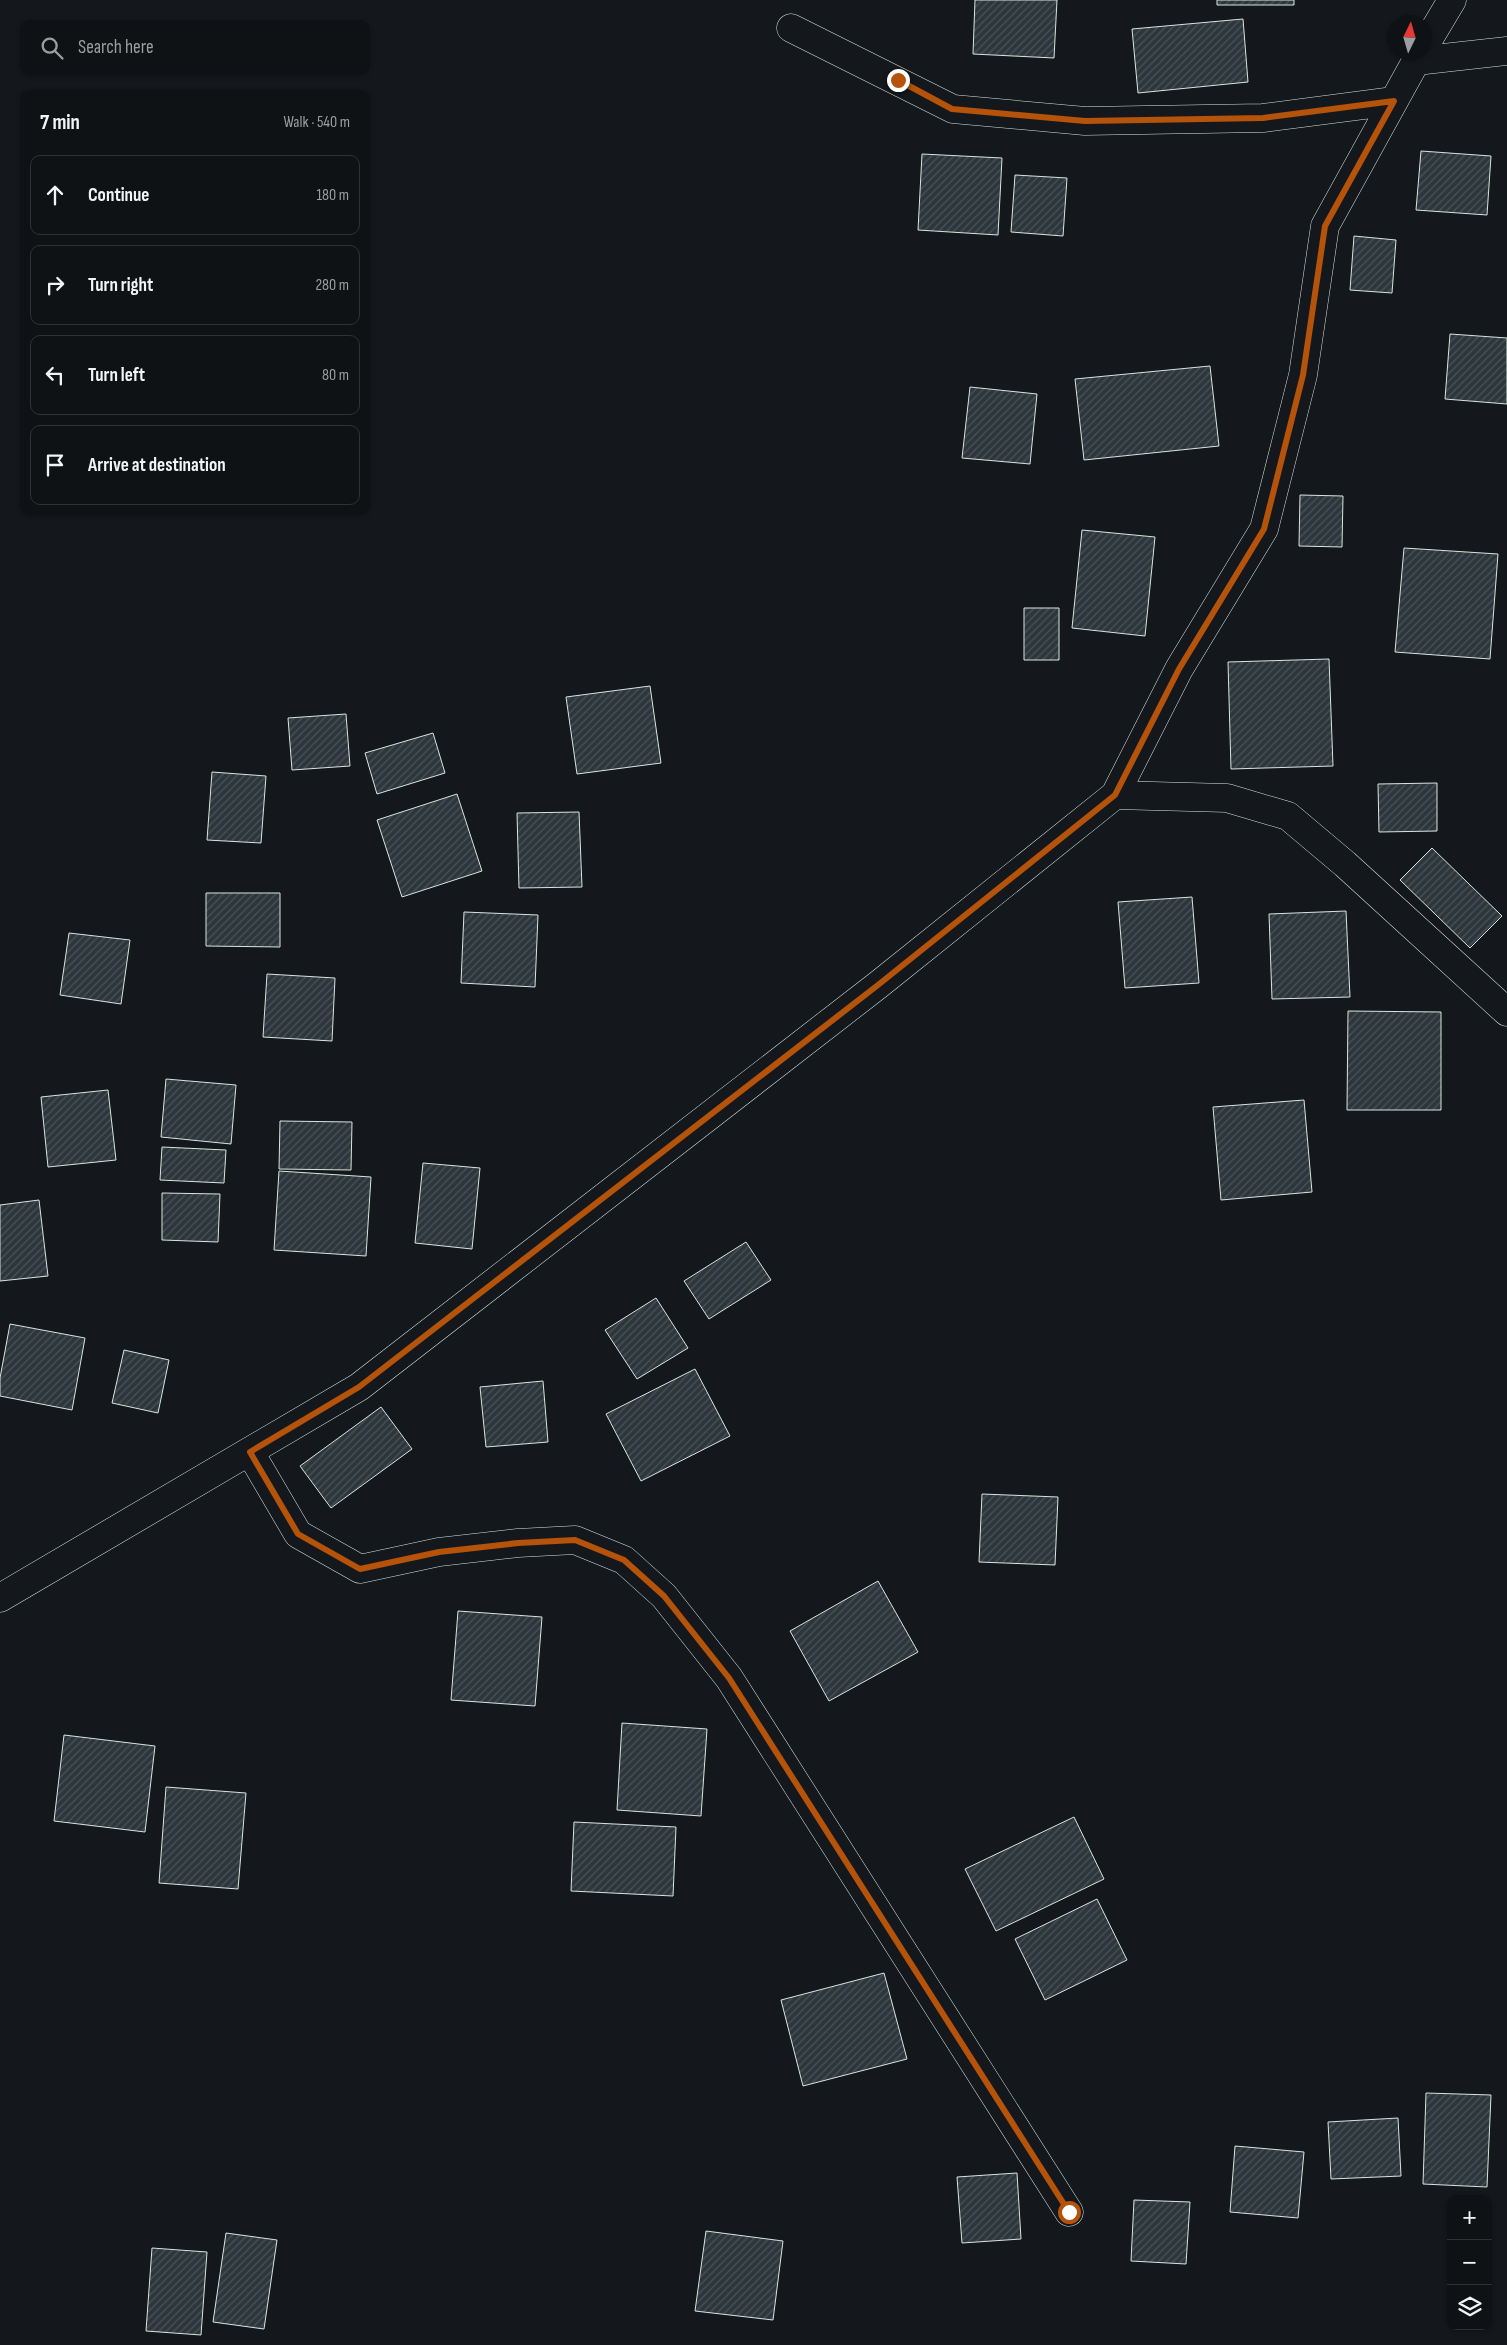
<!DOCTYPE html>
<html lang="en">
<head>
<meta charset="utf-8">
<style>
  :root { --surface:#0f1215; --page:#181b1e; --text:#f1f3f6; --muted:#9b9ea0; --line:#2f3234 }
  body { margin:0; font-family:"Sofia Sans Condensed",sans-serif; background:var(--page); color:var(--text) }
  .controls { position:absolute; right:15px; bottom:15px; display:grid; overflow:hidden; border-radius:10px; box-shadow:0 1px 4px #0004 }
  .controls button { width:45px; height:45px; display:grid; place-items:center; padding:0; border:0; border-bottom:1px solid var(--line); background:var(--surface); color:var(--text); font:25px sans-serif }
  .compass { position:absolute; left:1387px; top:15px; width:45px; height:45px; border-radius:50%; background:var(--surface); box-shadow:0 1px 4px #0004; rotate:5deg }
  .stop { position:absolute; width:15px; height:15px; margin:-11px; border:4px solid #b45309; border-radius:50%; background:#fff }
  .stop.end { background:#b45309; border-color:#fff; box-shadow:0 1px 5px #0008 }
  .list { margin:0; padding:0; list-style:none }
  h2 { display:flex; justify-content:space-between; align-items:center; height:65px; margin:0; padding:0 20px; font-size:21px }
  h2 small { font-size:16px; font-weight:400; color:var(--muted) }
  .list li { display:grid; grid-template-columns:32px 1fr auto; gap:15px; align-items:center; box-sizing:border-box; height:80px; margin:0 10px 10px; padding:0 10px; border:1px solid var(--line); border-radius:10px }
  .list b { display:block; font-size:19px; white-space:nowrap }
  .list em { font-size:16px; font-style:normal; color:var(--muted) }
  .icon { flex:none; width:28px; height:28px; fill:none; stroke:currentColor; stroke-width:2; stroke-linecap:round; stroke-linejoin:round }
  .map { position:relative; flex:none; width:1507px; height:2345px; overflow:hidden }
  .search { position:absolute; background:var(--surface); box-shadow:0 1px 4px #0004; left:20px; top:20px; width:350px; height:55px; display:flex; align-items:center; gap:12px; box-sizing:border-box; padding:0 18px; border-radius:10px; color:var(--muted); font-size:19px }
  .panel { position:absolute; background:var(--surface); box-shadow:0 1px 4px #0004; left:20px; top:90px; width:350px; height:425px; border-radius:10px }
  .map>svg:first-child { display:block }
</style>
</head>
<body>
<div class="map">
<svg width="1507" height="2345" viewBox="0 0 1507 2345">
  <defs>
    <pattern id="building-hatch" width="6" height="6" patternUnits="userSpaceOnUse" patternTransform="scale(1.25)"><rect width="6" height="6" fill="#2c363c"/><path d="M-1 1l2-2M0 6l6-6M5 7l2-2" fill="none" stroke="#4a5358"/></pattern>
  </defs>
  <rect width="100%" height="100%" fill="#14181c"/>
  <!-- building -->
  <path fill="url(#building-hatch)" stroke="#d8e6dc" d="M975,0H1057L1054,58L973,54Z
    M1217,0H1294V5H1217Z
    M1243,19L1248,82L1138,93L1132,29Z
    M1421,151L1491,156L1487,215L1416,210Z
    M922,154L1002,158L998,235L918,230Z
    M1015,175L1067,178L1063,236L1011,232Z
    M1354,236L1396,240L1392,293L1350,290Z
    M1450,334L1507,338V404L1445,399Z
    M1210,366L1219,446L1084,460L1075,379Z
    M970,387L1037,394L1030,464L962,458Z
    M1300,495L1343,496L1342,547L1299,546Z
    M1082,530L1155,537L1145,636L1072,628Z
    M1404,548L1498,554L1490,659L1395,652Z
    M1024,608H1059V660H1024Z
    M1329,659L1333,766L1231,769L1228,662Z
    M650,686L661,763L577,774L566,697Z
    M346,714L350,766L292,770L288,718Z
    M433,733L445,773L377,794L365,753Z
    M212,772L266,776L261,843L207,840Z
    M1437,783V831L1379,832L1378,784Z
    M457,794L482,871L402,897L377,820Z
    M579,812L582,887L519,888L517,813Z
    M1432,848L1502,916L1470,948L1400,880Z
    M206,893H280V947L206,946Z
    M1192,897L1199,983L1125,988L1118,902Z
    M1346,911L1350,997L1272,999L1269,914Z
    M464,912L538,915L535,987L461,983Z
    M69,933L130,940L121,1004L60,995Z
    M267,974L335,978L332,1041L263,1037Z
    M1348,1011L1441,1012V1110H1347Z
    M166,1079L236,1085L231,1144L161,1137Z
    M108,1090L116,1160L48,1167L41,1097Z
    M1304,1100L1312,1192L1221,1200L1213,1107Z
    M280,1121L352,1122L351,1170L279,1169Z
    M162,1147L226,1150L224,1183L160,1180Z
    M423,1163L480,1168L472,1249L415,1243Z
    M279,1171L371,1177L366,1256L274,1250Z
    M162,1193L220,1194L218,1242L162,1240Z
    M39,1200L48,1276L0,1281V1205Z
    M746,1242L771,1280L709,1319L684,1281Z
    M656,1298L688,1348L637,1379L605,1330Z
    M10,1324L85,1338L72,1410L0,1396V1378Z
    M124,1350L169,1360L158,1413L112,1403Z
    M695,1369L730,1436L641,1481L606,1414Z
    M543,1381L548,1442L486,1447L480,1387Z
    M381,1407L412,1449L331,1508L300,1466Z
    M982,1494L1058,1497L1055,1565L979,1562Z
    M878,1581L918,1652L829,1701L790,1631Z
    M458,1611L542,1617L535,1706L451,1700Z
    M622,1723L707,1729L701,1816L617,1810Z
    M64,1735L155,1746L145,1832L54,1821Z
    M166,1787L246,1793L238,1889L159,1883Z
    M1074,1817L1104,1879L996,1931L965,1869Z
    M574,1822L676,1827L673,1896L571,1891Z
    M1097,1899L1127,1960L1045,2000L1015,1939Z
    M884,1973L907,2059L803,2086L781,2000Z
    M1426,2093L1491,2095L1487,2187L1423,2184Z
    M1398,2118L1401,2176L1331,2179L1328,2122Z
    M1235,2146L1304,2152L1298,2218L1230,2212Z
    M1017,2173L1021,2239L962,2243L957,2177Z
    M1134,2200L1190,2202L1186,2264L1131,2261Z
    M706,2231L783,2241L773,2320L695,2311Z
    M226,2233L277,2240L264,2329L213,2322Z
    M152,2248L207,2252L201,2335L146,2331Z"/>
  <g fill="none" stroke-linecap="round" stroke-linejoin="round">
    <!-- minor casing -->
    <g stroke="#d8e6dc" stroke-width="29">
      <path id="minor" d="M791,28L953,109L1085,121L1263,118L1394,101
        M1424,47L1452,0
        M1416,61L1507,51
        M1115,795L1227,798L1288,816L1345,864L1507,1012
        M250,1452L298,1534L360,1569L439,1552L518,1543L575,1540L624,1560L664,1596L729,1678L1069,2212
        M0,1598L359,1387L878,985L1115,795L1179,669L1264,529L1303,375L1325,226L1421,52"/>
    </g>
    <!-- minor -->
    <use href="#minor" stroke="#14181c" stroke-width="28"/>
  </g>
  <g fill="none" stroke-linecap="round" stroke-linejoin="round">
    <!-- route -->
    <path stroke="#b45309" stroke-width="6" d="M898,80L952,109L1085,121L1263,118L1394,101L1325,226L1303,375L1264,529L1179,669L1115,795L878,985L359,1387L250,1452L298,1534L360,1569L439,1552L518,1543L575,1540L624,1560L664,1596L729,1678L1069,2212"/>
  </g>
</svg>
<div class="controls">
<button>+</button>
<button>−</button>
<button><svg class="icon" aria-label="layers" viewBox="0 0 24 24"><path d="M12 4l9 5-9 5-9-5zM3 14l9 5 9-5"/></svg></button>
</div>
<svg class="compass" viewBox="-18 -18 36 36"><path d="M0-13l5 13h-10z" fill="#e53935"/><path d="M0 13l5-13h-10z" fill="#9b9ea0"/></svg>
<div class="stop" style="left:1069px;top:2212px"></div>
<div class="stop end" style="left:898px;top:80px"></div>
<div class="search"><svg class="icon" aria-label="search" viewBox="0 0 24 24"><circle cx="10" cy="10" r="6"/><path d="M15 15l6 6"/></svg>Search here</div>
<section class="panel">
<h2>7 min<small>Walk · 540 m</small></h2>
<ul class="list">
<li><svg class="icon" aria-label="ahead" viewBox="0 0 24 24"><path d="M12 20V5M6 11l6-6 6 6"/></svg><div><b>Continue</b></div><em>180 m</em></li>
<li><svg class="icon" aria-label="right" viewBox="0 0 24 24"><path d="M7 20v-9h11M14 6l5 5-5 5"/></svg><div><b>Turn right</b></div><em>280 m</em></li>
<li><svg class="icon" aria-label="left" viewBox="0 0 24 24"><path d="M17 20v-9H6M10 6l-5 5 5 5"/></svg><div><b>Turn left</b></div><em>80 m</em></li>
<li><svg class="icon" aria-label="arrive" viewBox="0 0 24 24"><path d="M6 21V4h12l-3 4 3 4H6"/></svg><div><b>Arrive at destination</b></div></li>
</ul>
</section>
</div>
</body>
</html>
